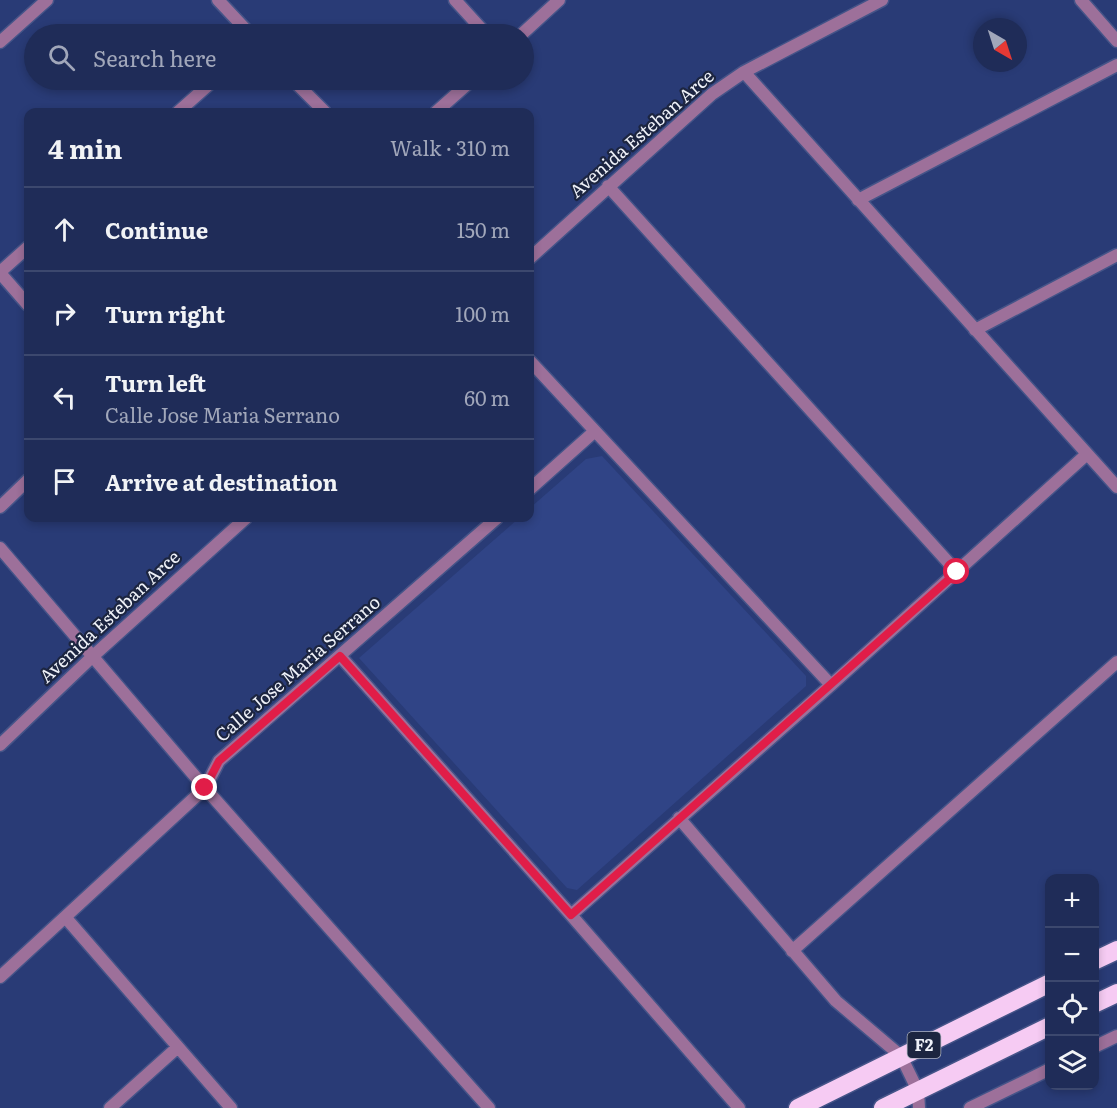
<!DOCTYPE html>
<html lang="en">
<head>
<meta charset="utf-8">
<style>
  :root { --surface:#1f2c58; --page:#27345e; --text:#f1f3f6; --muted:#a1a7ba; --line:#3c486e }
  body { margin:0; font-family:Literata,serif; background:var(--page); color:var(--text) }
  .controls { position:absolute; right:18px; bottom:18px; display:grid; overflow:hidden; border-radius:12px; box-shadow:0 3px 9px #0003 }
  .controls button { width:54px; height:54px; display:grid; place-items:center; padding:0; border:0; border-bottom:2px solid var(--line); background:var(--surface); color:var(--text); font:30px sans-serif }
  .compass { position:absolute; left:973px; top:18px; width:54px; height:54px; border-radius:50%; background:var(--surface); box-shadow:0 3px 9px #0003; rotate:141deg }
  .stop { position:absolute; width:18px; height:18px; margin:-14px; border:4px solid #e11d48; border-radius:50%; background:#fff }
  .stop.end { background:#e11d48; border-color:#fff; box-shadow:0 2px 6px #0008 }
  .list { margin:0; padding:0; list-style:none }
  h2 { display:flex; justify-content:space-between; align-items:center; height:78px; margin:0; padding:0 24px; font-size:26px }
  h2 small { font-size:20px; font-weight:400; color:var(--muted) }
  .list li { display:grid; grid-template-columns:39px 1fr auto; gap:18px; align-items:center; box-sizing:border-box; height:84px; padding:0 24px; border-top:2px solid var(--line) }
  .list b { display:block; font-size:22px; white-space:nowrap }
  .list p { margin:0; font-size:20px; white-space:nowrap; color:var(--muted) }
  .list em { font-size:20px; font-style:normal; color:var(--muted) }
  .icon { flex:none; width:33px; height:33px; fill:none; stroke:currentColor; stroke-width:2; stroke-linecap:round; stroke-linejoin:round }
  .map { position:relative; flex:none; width:1117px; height:1108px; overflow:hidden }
  .search { position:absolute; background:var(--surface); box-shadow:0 3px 9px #0003; left:24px; top:24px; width:510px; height:66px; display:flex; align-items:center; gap:15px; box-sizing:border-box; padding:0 21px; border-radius:33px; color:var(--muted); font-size:22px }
  .panel { position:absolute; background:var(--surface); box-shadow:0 3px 9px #0003; left:24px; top:108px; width:510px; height:414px; border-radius:12px }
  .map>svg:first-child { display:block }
</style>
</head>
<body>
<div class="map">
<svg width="1117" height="1108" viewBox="0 0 1117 1108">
  <rect width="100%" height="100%" fill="#293b76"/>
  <!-- built -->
  <path fill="#304486" d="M602,456L806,676V686L577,890L567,888L359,658L519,518H530V508L586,459Z"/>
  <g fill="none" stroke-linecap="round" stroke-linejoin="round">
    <!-- street casing -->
    <g stroke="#455488" stroke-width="15">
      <path id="street" d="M218,0L250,34
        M455,0L486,34
        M1081,0L1117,41
        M522,34L559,0
        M0,42L47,0
        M744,72L1117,487
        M293,80L325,112
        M178,112L214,80
        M436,112L472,80
        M608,186L957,572
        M858,200L1117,65
        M530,258L712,94L744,72L882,0
        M0,272L28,247
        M0,273L28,305
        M975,330L1117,255
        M530,361L831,685
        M530,489L595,431
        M0,507L28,480
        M0,548L205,788L489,1108
        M340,656L571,915L739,1108
        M0,745L92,657L246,518
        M679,818L836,1001L901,1056L918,1091L919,1108
        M571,915L831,685L1087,454
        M66,918L231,1108
        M792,951L1117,662
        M0,977L205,788L219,761L497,518
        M1094,1047L1117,1036
        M110,1108L178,1047
        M970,1108L1050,1069"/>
    </g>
    <!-- highway casing -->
    <g stroke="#455488" stroke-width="21">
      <path id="highway" d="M1094,961L1117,950
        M1094,1004L1117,993
        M798,1108L1050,983
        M883,1108L1050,1026"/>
    </g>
    <!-- street -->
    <use href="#street" stroke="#9d709a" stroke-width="12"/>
    <!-- highway -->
    <use href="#highway" stroke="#f6cbf3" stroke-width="18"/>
  </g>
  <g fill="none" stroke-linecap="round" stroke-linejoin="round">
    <!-- route -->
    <path stroke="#e11d48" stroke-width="8" d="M205,788L219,761L340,656L571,915L957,572"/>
  </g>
  <g text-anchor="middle" stroke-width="4.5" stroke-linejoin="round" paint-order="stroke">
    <!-- shield labels -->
    <rect fill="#1c2540" stroke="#afb4c1" stroke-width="1.5" x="907.5" y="1032" width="33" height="26" rx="4.5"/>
    <g font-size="16" font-weight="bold" fill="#eef1f8">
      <text x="924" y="1051">F2</text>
    </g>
    <!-- street labels -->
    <g font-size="18" fill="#eef1f8" stroke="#1c2540">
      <text transform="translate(642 134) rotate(-41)" y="6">Avenida Esteban Arce</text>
      <text transform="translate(110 617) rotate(-43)" y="6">Avenida Esteban Arce</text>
      <text transform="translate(298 669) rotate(-41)" y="6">Calle Jose Maria Serrano</text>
    </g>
  </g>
</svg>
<div class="controls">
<button>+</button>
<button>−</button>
<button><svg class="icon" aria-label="locate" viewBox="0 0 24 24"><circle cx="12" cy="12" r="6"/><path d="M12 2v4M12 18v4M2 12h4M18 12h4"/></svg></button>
<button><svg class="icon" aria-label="layers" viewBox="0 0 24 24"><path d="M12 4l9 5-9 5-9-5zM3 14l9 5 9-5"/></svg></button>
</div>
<svg class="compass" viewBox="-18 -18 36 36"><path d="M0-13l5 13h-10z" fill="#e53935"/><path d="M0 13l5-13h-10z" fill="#a1a7ba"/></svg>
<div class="stop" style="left:957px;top:572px"></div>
<div class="stop end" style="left:205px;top:788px"></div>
<div class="search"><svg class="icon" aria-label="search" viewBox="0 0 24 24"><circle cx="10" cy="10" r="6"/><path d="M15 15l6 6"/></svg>Search here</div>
<section class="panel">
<h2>4 min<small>Walk · 310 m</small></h2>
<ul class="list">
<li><svg class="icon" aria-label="ahead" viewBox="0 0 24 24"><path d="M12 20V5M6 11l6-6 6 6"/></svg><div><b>Continue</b></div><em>150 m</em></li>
<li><svg class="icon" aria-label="right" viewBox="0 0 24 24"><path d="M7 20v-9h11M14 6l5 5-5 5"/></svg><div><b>Turn right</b></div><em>100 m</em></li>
<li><svg class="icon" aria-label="left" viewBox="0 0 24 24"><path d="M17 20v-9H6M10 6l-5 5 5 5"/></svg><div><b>Turn left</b><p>Calle Jose Maria Serrano</p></div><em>60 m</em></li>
<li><svg class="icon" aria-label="arrive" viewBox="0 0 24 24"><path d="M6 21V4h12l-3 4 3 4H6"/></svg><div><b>Arrive at destination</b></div></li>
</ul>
</section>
</div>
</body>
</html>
